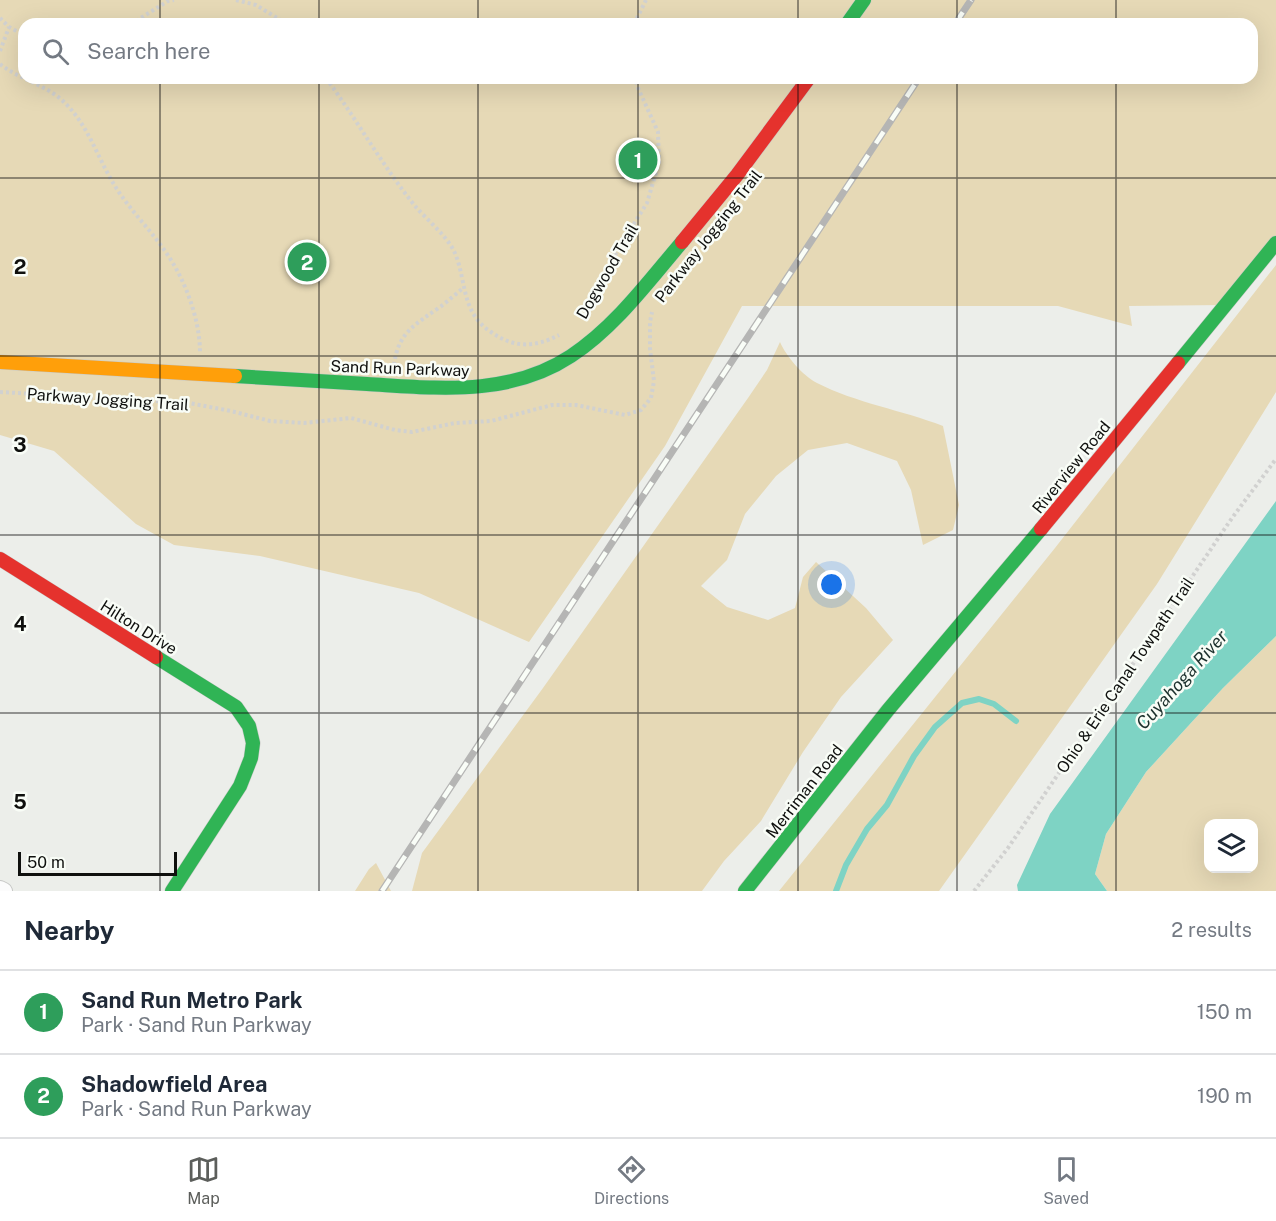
<!DOCTYPE html>
<html lang="en">
<head>
<meta charset="utf-8">
<style>
  :root { --surface:#fff; --page:#f2f2f3; --text:#1f2937; --muted:#747a83; --line:#e0e1e3; --accent:#5c5e5b }
  body { margin:0; font-family:"Public Sans",sans-serif; background:var(--page); color:var(--text) }
  .controls { position:absolute; right:18px; bottom:18px; display:grid; overflow:hidden; border-radius:12px; box-shadow:0 6px 24px #0002 }
  .controls button { width:54px; height:54px; display:grid; place-items:center; padding:0; border:0; border-bottom:2px solid var(--line); background:var(--surface); color:var(--text); font:30px sans-serif }
  .scale { position:absolute; left:18px; bottom:15px; width:159px; box-sizing:border-box; padding-left:6px; border:3px solid #0f100e; border-top:0; font-size:16px; line-height:21px; white-space:nowrap; color:#0f100e; -webkit-text-stroke:4px #f9fdf7; paint-order:stroke }
  .you { position:absolute; left:832px; top:585px; width:21px; height:21px; margin:-15px; border:4px solid #fff; border-radius:50%; background:#1a73e8; box-shadow:0 0 0 9px #1a73e833 }
  .badge { display:grid; place-items:center; width:39px; height:39px; border-radius:50%; background:var(--accent); color:#fff; font-size:20px; font-weight:700 }
  .pin { position:absolute; translate:-50% -50%; border:3px solid #fff; box-shadow:0 2px 6px #0006 }
  .list { margin:0; padding:0; list-style:none }
  h2 { display:flex; justify-content:space-between; align-items:center; height:78px; margin:0; padding:0 24px; font-size:26px }
  h2 small { font-size:20px; font-weight:400; color:var(--muted) }
  .list li { display:grid; grid-template-columns:39px 1fr auto; gap:18px; align-items:center; box-sizing:border-box; height:84px; padding:0 24px; border-top:2px solid var(--line) }
  .list b { display:block; font-size:22px; white-space:nowrap }
  .list p { margin:0; font-size:20px; white-space:nowrap; color:var(--muted) }
  .list em { font-size:20px; font-style:normal; color:var(--muted) }
  .icon { flex:none; width:33px; height:33px; fill:none; stroke:currentColor; stroke-width:2; stroke-linecap:round; stroke-linejoin:round }
  .map { position:relative; flex:none; width:1276px; height:891px; overflow:hidden }
  .search { position:absolute; background:var(--surface); box-shadow:0 6px 24px #0002; left:18px; right:18px; top:18px; height:66px; display:flex; align-items:center; gap:15px; box-sizing:border-box; padding:0 21px; border-radius:18px; color:var(--muted); font-size:22px }
  .sheet { height:246px; background:var(--surface) }
  nav { display:flex; justify-content:space-around; align-items:center; box-sizing:border-box; height:84px; border-top:2px solid var(--line); background:var(--surface); font-size:16px; color:var(--muted) }
  nav a { display:grid; justify-items:center; gap:3px }
  nav .on { color:var(--accent) }
  .map>svg:first-child { display:block }
</style>
</head>
<body>
<div class="map">
<svg width="1276" height="891" viewBox="0 0 1276 891">
  <rect width="100%" height="100%" fill="#eceeea"/>
  <!-- green -->
  <path fill="#e6d9b6" fill-rule="evenodd" d="M0,0H1276V243L1224,305L1129,306L1132,326L1058,306H742L665,446L529,642L419,593L260,556L174,545L136,524L54,451L0,435ZM24,24H1252V78H24Z
    M1276,265V392L1157,584L939,891H779L1055,548Z
    M780,342C786,356 803,376 817,383C856,403 902,410 943,426L959,505L953,530L923,545L911,490L897,461L847,443L808,450L776,476L745,514L727,560L701,586L727,607L768,620L795,608L803,577L816,562L866,608L893,640L841,697L803,752L761,821L724,861L702,891H412L422,853L543,688L748,398L767,370Z
    M1276,636V891H1107L1095,874L1106,834L1146,772L1223,688ZM1208,824H1254V868H1208Z
    M376,863L391,891H355L369,869Z"/>
  <!-- water -->
  <path fill="#7ed3c4" d="M1276,501V636L1223,688L1146,772L1106,834L1095,874L1107,891H1018L1017,885L1050,814Z"/>
  <g fill="none" stroke-linecap="round" stroke-linejoin="round">
    <!-- stream -->
    <path stroke="#7ed3c4" stroke-width="6" d="M836,891L846,865L867,829L887,805L914,756L935,727L962,703L979,699L994,704L1016,721"/>
    <!-- street casing -->
    <g stroke="#c7c8c6" stroke-width="18">
      <path id="street" d="M0,889L4,891"/>
    </g>
    <!-- fast casing -->
    <g stroke="#c7c8c6" stroke-width="15">
      <path id="fast" d="M847,24L864,0
        M1178,363L1276,243
        M235,376C279,379 323,381 367,384C437,388 509,397 571,356C615,327 648,282 682,242
        M156,657L236,707L249,726L253,743L251,758L240,786L172,891
        M745,891L888,710L1041,529"/>
    </g>
    <!-- slow casing -->
    <g stroke="#c7c8c6" stroke-width="15">
      <path id="slow" d="M0,362L235,376"/>
    </g>
    <!-- jam casing -->
    <g stroke="#c7c8c6" stroke-width="15">
      <path id="jam" d="M682,242L737,175L809,78
        M1041,529L1178,363
        M0,559L156,657"/>
    </g>
    <!-- path -->
    <path stroke="#d1d1d0" stroke-width="4" stroke-dasharray="3 3" stroke-linecap="butt" d="M236,0L256,5L287,24
      M0,18L9,27L24,35
      M131,24L168,1L174,0
      M634,24L646,0
      M0,51L9,27
      M0,64C20,80 48,85 66,104C89,127 98,159 115,186C129,209 149,228 165,251C185,279 200,319 200,353
      M326,78C357,120 382,165 415,206C426,219 446,235 454,251C467,279 460,312 491,332C514,348 534,348 559,335
      M581,318L588,311L618,249L647,203L659,162L658,132L638,88L635,78
      M394,365C398,332 416,324 440,307C448,301 456,294 463,288
      M0,392L189,403L231,411L270,421L304,423L351,418L395,430L412,432L455,423L491,421L552,405H576L625,415L641,410L651,398L654,381L650,349V322L652,312
      M974,891L1008,848L1232,518L1276,459"/>
    <!-- street -->
    <use href="#street" stroke="#fcfcfc" stroke-width="16"/>
    <!-- fast -->
    <use href="#fast" stroke="#30b455" stroke-width="14"/>
    <!-- slow -->
    <use href="#slow" stroke="#ff9f0a" stroke-width="14"/>
    <!-- jam -->
    <use href="#jam" stroke="#e5322d" stroke-width="14"/>
    <!-- rail casing -->
    <g stroke="#b5b5b4" stroke-width="7">
      <path id="rail" d="M955,24L971,0
        M382,891L919,78"/>
    </g>
    <!-- rail -->
    <use href="#rail" stroke="#f9fdf7" stroke-width="4.5" stroke-dasharray="14" stroke-linecap="butt"/>
  </g>
  <!-- grid -->
  <path fill="none" stroke="#0f100e" stroke-width="1.5" stroke-opacity="0.55" d="M160,0V24M319,0V24M478,0V24M638,0V24M798,0V24M957,0V24M1116,0V24M160,78V891M319,78V891M478,78V891M638,78V891M798,78V891M957,78V891M1116,78V891M0,178H1276M0,356H1276M0,535H1276M0,713H1276"/>
  <g text-anchor="middle" stroke-width="5" stroke-linejoin="round" paint-order="stroke">
    <!-- street labels -->
    <g font-size="16" fill="#0f100e" stroke="#f9fdf7">
      <text transform="translate(708 236) rotate(-52)" y="6">Parkway Jogging Trail</text>
      <text transform="translate(607 271) rotate(-60)" y="6">Dogwood Trail</text>
      <text transform="translate(400 368) rotate(2)" y="6">Sand Run Parkway</text>
      <text transform="translate(108 399) rotate(4)" y="6">Parkway Jogging Trail</text>
      <text transform="translate(1071 467) rotate(-51)" y="6">Riverview Road</text>
      <text transform="translate(139 627) rotate(32)" y="6">Hilton Drive</text>
      <text transform="translate(1125 675) rotate(-56)" y="6">Ohio &amp; Erie Canal Towpath Trail</text>
      <text transform="translate(804 791) rotate(-52)" y="6">Merriman Road</text>
    </g>
    <!-- water labels -->
    <g font-size="18" font-style="italic" fill="#1c312d" stroke="#f9fdf7">
      <text transform="translate(1182 680) rotate(-48)" y="6">Cuyahoga River</text>
    </g>
  </g>
  <g font-size="20" text-anchor="middle" font-weight="bold" fill="#0f100e" stroke="#f9fdf7" stroke-width="5" stroke-linejoin="round" paint-order="stroke">
    <text x="20" y="274">2</text>
    <text x="20" y="452">3</text>
    <text x="20" y="631">4</text>
    <text x="20" y="809">5</text>
  </g>
</svg>
<div class="controls">
<button><svg class="icon" aria-label="layers" viewBox="0 0 24 24"><path d="M12 4l9 5-9 5-9-5zM3 14l9 5 9-5"/></svg></button>
</div>
<div class="scale">50 m</div>
<div class="you"></div>
<div class="pin badge" style="left:638px;top:160px;background:#2e9e5b">1</div>
<div class="pin badge" style="left:307px;top:262px;background:#2e9e5b">2</div>
<div class="search"><svg class="icon" aria-label="search" viewBox="0 0 24 24"><circle cx="10" cy="10" r="6"/><path d="M15 15l6 6"/></svg>Search here</div>
</div>
<section class="sheet">
<h2>Nearby<small>2 results</small></h2>
<ul class="list">
<li><span class="badge" style="background:#2e9e5b">1</span><div><b>Sand Run Metro Park</b><p>Park · Sand Run Parkway</p></div><em>150 m</em></li>
<li><span class="badge" style="background:#2e9e5b">2</span><div><b>Shadowfield Area</b><p>Park · Sand Run Parkway</p></div><em>190 m</em></li>
</ul>
</section>
<nav>
<a class="on"><svg class="icon" aria-label="map" viewBox="0 0 24 24"><path d="M3 6l6-2 6 2 6-2v14l-6 2-6-2-6 2zM9 4v14M15 6v14"/></svg>Map</a>
<a><svg class="icon" aria-label="directions" viewBox="0 0 24 24"><path d="M12 3l9 9-9 9-9-9zM9 14v-3h6M13 9l2 2-2 2"/></svg>Directions</a>
<a><svg class="icon" aria-label="saved" viewBox="0 0 24 24"><path d="M7 4h10v16l-5-4-5 4z"/></svg>Saved</a>
</nav>
</body>
</html>
